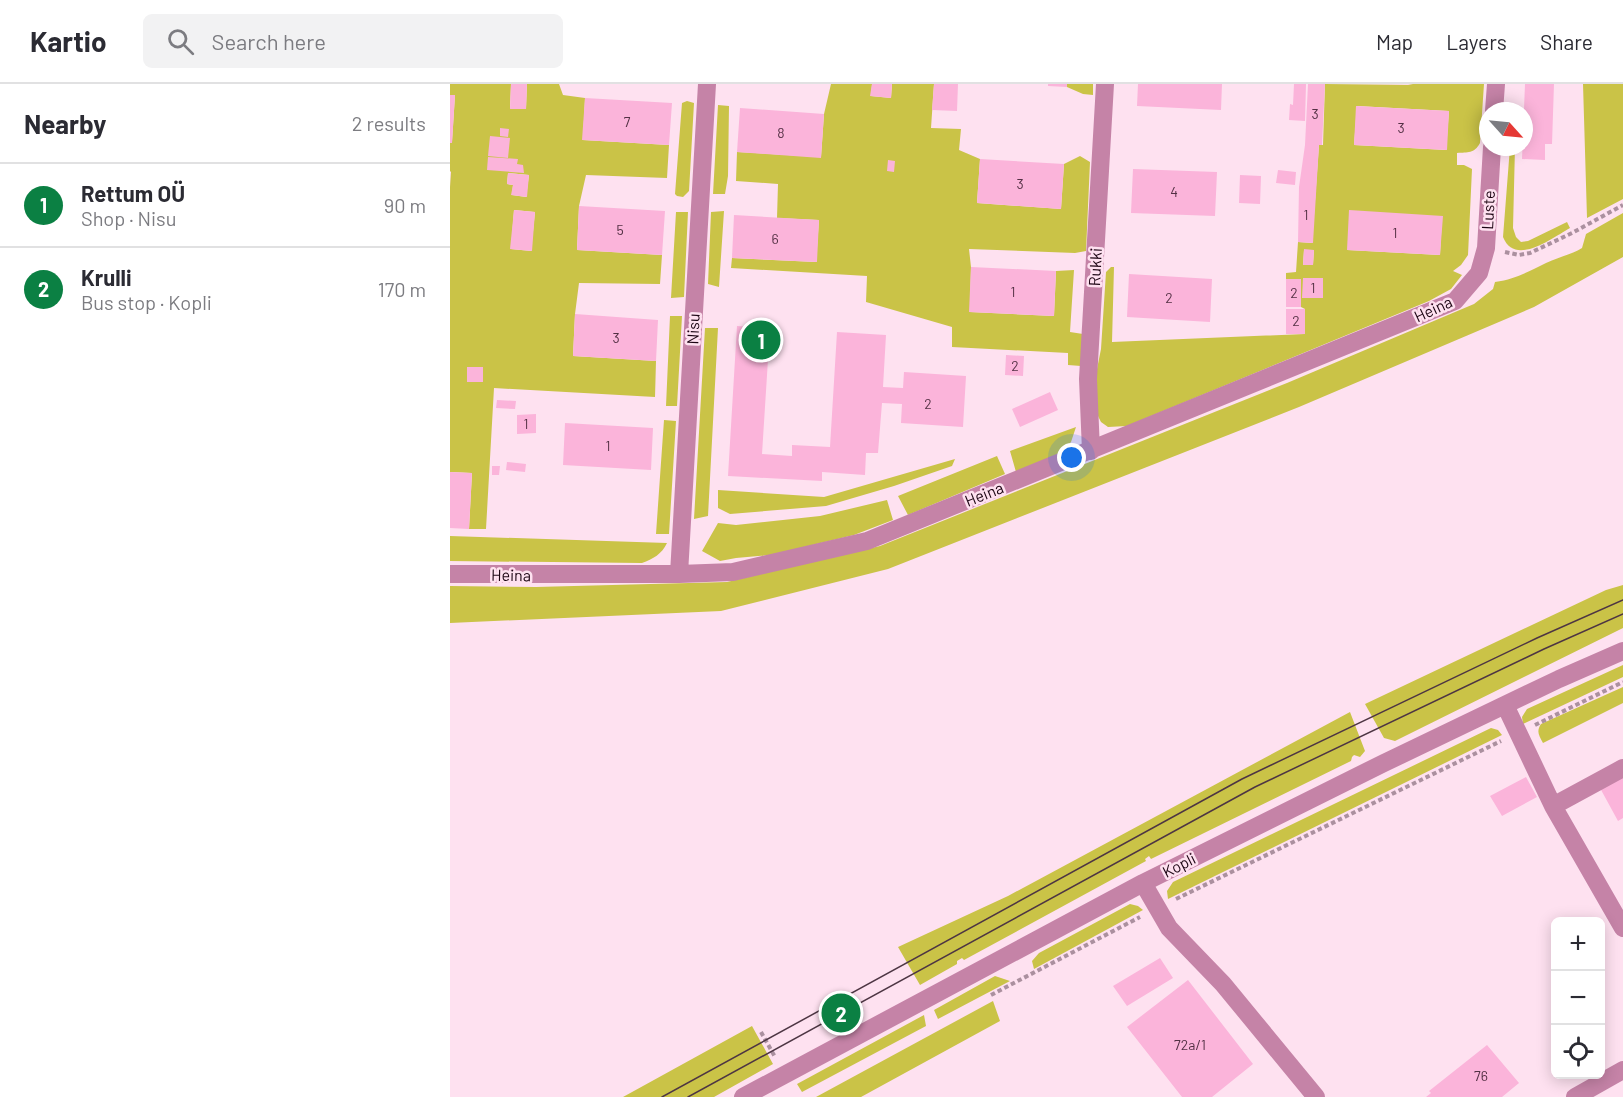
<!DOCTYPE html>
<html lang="en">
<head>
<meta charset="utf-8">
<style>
  :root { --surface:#fff; --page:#f2f2f3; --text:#2b2b33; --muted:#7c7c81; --line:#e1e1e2; --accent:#0b8043 }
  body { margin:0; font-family:Barlow,sans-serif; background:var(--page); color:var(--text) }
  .controls { position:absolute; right:18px; bottom:18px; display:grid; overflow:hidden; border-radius:9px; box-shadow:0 3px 15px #0003 }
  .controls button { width:54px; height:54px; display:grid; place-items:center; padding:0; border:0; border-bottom:2px solid var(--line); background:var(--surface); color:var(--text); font:30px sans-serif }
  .compass { position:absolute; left:1029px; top:18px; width:54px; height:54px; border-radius:50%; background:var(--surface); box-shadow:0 3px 15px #0003; rotate:117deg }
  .you { position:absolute; left:622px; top:374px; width:21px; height:21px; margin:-15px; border:4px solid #fff; border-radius:50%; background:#1a73e8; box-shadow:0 0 0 9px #1a73e833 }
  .badge { display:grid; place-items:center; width:39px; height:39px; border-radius:50%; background:var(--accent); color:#fff; font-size:20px; font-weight:700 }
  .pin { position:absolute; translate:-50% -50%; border:3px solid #fff; box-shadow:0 2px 6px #0006 }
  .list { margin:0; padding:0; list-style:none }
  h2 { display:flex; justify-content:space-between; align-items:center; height:78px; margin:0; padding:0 24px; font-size:26px }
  h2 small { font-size:20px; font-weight:400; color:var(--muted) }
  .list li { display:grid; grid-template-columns:39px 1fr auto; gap:18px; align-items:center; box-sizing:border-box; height:84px; padding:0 24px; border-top:2px solid var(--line) }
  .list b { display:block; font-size:22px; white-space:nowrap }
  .list p { margin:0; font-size:20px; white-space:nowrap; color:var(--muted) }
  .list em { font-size:20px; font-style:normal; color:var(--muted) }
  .icon { flex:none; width:33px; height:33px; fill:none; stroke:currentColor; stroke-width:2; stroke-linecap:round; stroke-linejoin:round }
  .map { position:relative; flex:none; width:1173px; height:1013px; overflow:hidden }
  header { display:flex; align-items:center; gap:36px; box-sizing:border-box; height:84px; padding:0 30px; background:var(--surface); border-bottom:2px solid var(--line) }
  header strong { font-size:28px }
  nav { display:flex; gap:33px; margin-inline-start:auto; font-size:21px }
  .search { width:420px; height:54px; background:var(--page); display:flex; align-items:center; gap:15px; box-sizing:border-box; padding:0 21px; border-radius:9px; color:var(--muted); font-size:22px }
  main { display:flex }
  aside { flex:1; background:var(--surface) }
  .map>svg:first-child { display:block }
</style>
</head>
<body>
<header>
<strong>Kartio</strong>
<div class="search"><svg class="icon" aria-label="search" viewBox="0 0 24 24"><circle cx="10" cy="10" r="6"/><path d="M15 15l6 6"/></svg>Search here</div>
<nav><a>Map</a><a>Layers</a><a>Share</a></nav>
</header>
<main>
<aside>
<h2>Nearby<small>2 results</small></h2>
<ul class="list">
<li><span class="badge">1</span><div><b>Rettum OÜ</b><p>Shop · Nisu</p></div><em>90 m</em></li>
<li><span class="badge">2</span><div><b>Krulli</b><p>Bus stop · Kopli</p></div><em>170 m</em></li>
</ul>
</aside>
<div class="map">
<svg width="1173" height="1013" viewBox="0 0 1173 1013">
  <rect width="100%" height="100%" fill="#fee1f0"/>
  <!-- green -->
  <path fill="#cac347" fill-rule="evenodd" d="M0,0H61L60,24L76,25L77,0H109L113,11L135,14L133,56L219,61L217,94L136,91L129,122L127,166L212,171L210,200L129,199L125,230L123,272L206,277L205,313L44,304L36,445H19L22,389L0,388V103L1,88L0,87V59L2,58L5,11H0ZM58,89L79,91L76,113L62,111L63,101L57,100ZM64,126L85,128L81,167L61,165Z
    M381,0H422L421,12L441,14L442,0H484L481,44L511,45L509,66L530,75L527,119L611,125L614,80L630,72L640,78L636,167L625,169L519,165L521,183L520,228L604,232L606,187L624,186L620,248L633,250L631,282L618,281V269L502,263V243L416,218L417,192L281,184L282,174L366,178L369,136L327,134L328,100L286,97L287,68L371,73L374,30Z
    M617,0H643V11L633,10L617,3Z
    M875,0L963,1L958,0H1034L1030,59C1024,70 1018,68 1007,69V81H1014L1022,85L1018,171L1011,181L1003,187L1012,191L1001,205L979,217L677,342L658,343L651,338L648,332L645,295L651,265L656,188L661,183H664L662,258L855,250V225L851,223V195H836V189L846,188L848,158L862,159L869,61H873ZM907,22L999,27L996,66L904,61ZM992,132L990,171L897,166ZM854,166H864L863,181H853ZM853,195H873L872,214H853Z
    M1133,0H1173V115L1137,134Z
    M237,17L244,19L239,107L233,113L227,112L225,110L232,19Z
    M268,21L279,22L278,92L275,110H263Z
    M1060,63H1065L1063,144L1066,153L1071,158L1078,157L1117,138L1120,144C1102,154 1065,183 1053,153Z
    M274,127L269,203L258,200L261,128Z
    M226,128H238L234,213L221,214Z
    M1173,129V173L1084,223L849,323L438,485L271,527L0,539V502L86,503L277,498L430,462L837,299L1024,220L1043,205L1045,198C1066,195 1077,188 1096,179C1108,173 1121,171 1132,164L1136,150Z
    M220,232H232L227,322H216Z
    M255,244H268L258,432L244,435Z
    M214,336L226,337L219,450H206Z
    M626,343L621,358L611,369L566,388L560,367Z
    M547,372L555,390L458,431L448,412Z
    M505,375L502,382L444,402L376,422L280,430L268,424V406L374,413Z
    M437,416L443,436L404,451L321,471L286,474L270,477L252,467L268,439L286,441L370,432Z
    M0,452L217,459C212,470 203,475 192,479L0,477Z
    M1173,501V544L945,657L934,654L915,620L1156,506Z
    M1173,581V593L1073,640L1072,633L1077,625Z
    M1173,603V619L1093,659C1089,651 1086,648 1091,640Z
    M900,628L915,667L910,673L904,671L902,673L901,677L701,775L699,772L695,775L696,777L514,876L512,874L507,877V880L470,901L448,863L558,812Z
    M1041,644L1048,646L1052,651L718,815L717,807L723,798Z
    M680,820L688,822L693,826L584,885L582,877L589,869Z
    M545,892L560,897L488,935L484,926Z
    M543,917L550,937L411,1013H366Z
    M474,931L476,942L352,1008L347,1000Z
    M302,942L323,980L264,1013H173Z"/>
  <!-- building -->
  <path fill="#fbb4da" d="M61,0H77L76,25H60Z
    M422,0H442L441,14L420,12Z
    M484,0H508L507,27L482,26Z
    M598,0H617V3L598,2Z
    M688,0H772L771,26L687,22Z
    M844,0H856L855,37L839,36L840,20L843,21Z
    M858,0H875L872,61H869L863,159L848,158L849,103L855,61Z
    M1075,0H1104L1102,60H1095V76L1072,75Z
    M0,11H5L2,59H0Z
    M135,14L222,19L219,61L132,56Z
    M906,22L999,27L997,66L904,61Z
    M290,24L374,30L371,74L287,68Z
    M50,44L59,45L58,53L50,52Z
    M40,52L60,54L58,74L38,72Z
    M38,73L68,75L67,80L73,81L74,89L37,86Z
    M530,75L614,80L611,125L527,119Z
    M438,76L445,77L444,88L437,87Z
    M683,85L767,88L765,132L681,129Z
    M828,86L846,88L845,101L826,99Z
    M58,89L79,91L77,113L61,111L63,101L57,100Z
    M790,91L811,92L810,120L789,119Z
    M129,122L215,127L212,171L127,166Z
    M64,126L85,128L82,167L60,165Z
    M899,126L993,132L990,171L897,166Z
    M284,131L369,136L367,178L282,174Z
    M854,165L864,166L863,181H853Z
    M521,183L606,187L604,232L519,228Z
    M679,190L762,195L760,238L677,233Z
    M853,194H873V214H852Z
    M836,195H851V223H836Z
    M836,225H855V250H836Z
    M125,230L208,236L206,277L123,272Z
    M287,242L320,244L312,370L342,372V361L380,363L387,248L436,251L433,303L453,304L454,288L516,292L513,343L451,339L452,320L432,319L428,369H416L415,391L372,388V397L278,392Z
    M556,271L574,272L573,292L555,291Z
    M17,283H33V298H17Z
    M600,308L608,326L570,343L562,325Z
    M47,316L66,317L65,325L46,324Z
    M86,330V349L67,350V331Z
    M115,339L203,344L201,386L113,381Z
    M57,378L76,380L75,388L56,386Z
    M42,382H50L49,391H42Z
    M0,388L22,389L19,445L0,444Z
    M1173,691V734L1168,737L1150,704Z
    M1076,693L1087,713L1052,732L1040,712Z
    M710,874L723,894L677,922L663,902Z
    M738,896L803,980L762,1013H732L677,943Z
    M1037,961L1069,999L1052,1013H976L981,1009L979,1007Z"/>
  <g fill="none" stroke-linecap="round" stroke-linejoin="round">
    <!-- path -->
    <path stroke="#ab909f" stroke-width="4" stroke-dasharray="4.5 3" stroke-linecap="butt" d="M1055,168L1069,171L1080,169L1122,149L1173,121
      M1085,641L1173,598
      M726,815L1051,657
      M541,911L690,833
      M311,948L325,973"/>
    <!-- minor -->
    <path stroke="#c583a7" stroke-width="18" d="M1044,27L1046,0
      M641,367L638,295L655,0
      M0,490H229L283,488L417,457L1005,217L1029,189L1036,164L1042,63
      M229,490L257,0
      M1055,621L1103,722L1173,844
      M1103,722L1173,684
      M693,799L719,844L773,900L866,1013
      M293,1013L693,799L934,679L1109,595L1173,567
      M1125,1013L1173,986"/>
    <!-- tram -->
    <path stroke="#4d3543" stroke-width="1.5" d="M212,1013L792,695L1087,554L1173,516
      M238,1013L805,703L1094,565L1173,530"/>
  </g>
  <g text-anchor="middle" stroke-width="5" stroke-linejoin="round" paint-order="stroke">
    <!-- number labels -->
    <g font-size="14" fill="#533044">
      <text x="865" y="35">3</text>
      <text x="177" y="43">7</text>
      <text x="951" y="49">3</text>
      <text x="331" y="54">8</text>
      <text x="570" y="105">3</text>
      <text x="724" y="113">4</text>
      <text x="856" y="136">1</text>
      <text x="170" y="151">5</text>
      <text x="945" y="154">1</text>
      <text x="325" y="160">6</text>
      <text x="863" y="209">1</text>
      <text x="563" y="213">1</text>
      <text x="844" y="214">2</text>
      <text x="719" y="219">2</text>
      <text x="846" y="242">2</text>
      <text x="166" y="259">3</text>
      <text x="565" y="287">2</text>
      <text x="478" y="325">2</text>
      <text x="76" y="345">1</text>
      <text x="158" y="367">1</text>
      <text x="740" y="966">72a/1</text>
      <text x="1031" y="997">76</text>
    </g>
    <!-- street labels -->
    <g font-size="16" fill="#1b0412" stroke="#fee1f0">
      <text transform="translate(1038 126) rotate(-87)" y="6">Luste</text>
      <text transform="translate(645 183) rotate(-87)" y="6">Rukki</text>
      <text transform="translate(983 225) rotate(-25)" y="6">Heina</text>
      <text transform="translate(243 245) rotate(-87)" y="6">Nisu</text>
      <text transform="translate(534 410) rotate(-22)" y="6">Heina</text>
      <text transform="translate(61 491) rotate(1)" y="6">Heina</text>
      <text transform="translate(729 781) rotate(-27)" y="6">Kopli</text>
    </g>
  </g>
</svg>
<div class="controls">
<button>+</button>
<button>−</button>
<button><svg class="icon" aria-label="locate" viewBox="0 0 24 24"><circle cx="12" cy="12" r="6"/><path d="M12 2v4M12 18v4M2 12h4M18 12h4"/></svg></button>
</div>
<svg class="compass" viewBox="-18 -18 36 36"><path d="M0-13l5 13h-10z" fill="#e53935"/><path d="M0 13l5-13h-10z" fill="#7c7c81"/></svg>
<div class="you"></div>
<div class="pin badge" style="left:311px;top:256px">1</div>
<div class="pin badge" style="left:391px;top:929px">2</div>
</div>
</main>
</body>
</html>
